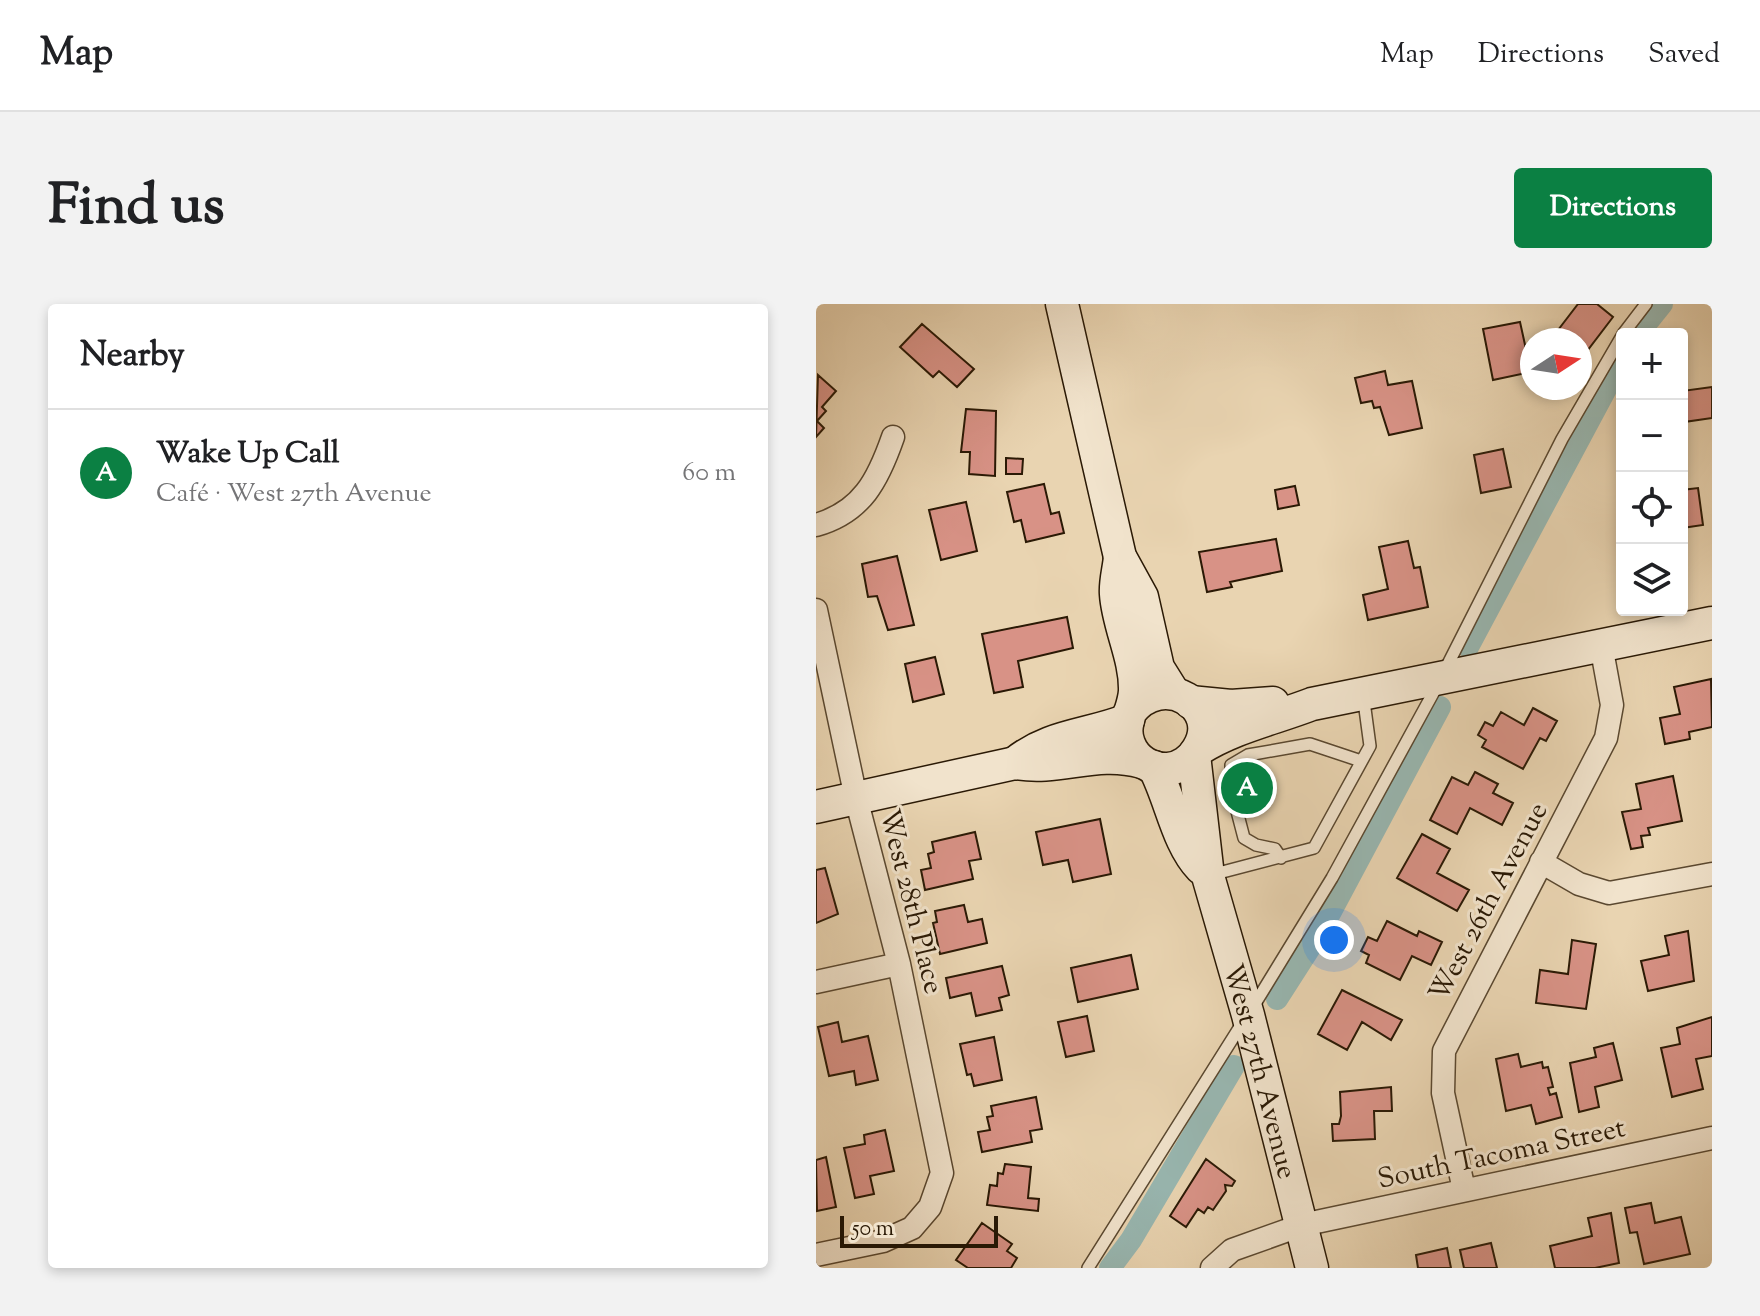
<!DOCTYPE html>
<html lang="en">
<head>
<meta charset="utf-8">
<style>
  :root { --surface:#fff; --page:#f2f2f2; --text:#202124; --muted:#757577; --line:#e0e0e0; --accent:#0b8043 }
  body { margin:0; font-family:"Sorts Mill Goudy",serif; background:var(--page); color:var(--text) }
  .controls { position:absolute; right:24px; top:24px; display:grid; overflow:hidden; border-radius:8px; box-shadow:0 4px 12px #0003 }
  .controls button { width:72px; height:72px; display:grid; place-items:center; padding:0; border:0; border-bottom:2px solid var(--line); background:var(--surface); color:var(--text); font:40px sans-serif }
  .compass { position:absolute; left:704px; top:24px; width:72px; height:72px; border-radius:50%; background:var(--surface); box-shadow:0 4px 12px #0003; rotate:78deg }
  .scale { position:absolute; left:24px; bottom:20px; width:158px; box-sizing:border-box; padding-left:8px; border:4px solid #2a1905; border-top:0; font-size:22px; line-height:28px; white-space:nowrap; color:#2a1905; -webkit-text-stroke:6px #f1e3cc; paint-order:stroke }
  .you { position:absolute; left:518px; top:636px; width:28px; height:28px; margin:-20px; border:6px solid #fff; border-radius:50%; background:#1a73e8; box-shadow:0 0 0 12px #1a73e833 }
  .badge { display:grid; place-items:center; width:52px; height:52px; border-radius:50%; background:var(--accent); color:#fff; font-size:26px; font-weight:700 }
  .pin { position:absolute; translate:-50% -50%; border:4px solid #fff; box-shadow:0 2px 8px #0006 }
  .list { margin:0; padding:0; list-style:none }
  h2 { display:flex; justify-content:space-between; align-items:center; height:104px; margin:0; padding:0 32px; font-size:34px }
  h2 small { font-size:26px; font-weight:400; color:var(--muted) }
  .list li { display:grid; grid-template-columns:52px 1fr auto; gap:24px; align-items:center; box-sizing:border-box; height:128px; padding:0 32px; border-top:2px solid var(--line) }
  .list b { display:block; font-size:30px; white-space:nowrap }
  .list p { margin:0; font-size:26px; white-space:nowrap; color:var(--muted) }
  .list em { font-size:26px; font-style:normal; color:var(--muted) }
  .icon { flex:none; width:44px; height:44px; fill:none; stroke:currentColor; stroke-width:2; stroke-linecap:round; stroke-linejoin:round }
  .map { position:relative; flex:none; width:896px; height:964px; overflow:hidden; border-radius:8px }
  header { display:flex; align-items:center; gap:48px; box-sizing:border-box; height:112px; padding:0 40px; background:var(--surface); border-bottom:2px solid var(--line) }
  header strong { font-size:38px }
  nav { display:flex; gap:44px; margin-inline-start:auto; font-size:28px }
  .intro { display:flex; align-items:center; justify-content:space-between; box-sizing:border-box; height:192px; padding:0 48px }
  h1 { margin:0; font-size:56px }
  .button { padding:20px 36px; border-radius:8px; background:var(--accent); color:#fff; font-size:28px; font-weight:700 }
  main { display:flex; gap:48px; padding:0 48px }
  aside { flex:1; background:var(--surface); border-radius:8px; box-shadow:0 4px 12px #0003 }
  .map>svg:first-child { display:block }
</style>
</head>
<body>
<header>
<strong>Map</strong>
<nav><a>Map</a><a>Directions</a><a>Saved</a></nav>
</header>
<div class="intro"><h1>Find us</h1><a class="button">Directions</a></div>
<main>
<aside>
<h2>Nearby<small></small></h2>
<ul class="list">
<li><span class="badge">A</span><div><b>Wake Up Call</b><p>Café · West 27th Avenue</p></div><em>60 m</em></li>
</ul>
</aside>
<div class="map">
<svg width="896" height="964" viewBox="0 0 896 964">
  <rect width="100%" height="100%" fill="#e9d4b1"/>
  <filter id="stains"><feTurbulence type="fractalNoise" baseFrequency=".0025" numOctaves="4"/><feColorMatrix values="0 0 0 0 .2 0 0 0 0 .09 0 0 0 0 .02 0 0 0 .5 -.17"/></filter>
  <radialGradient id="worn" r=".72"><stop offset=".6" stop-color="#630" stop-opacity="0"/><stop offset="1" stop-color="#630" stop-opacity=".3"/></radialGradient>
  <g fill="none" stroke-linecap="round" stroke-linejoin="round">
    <!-- canal -->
    <path stroke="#98b7b1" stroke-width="22" d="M822,30L846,0
      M652,343L806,55
      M461,695L504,628L624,403
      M294,964L315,936L418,762"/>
  </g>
  <!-- building -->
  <path fill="#d89286" stroke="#2a1905" stroke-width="2" d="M762,0H781L797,13L768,51L764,48V36H747L739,30Z
    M704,18L715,68L677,76L667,25Z
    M106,20L158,65L141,83L123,67L117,73L84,43Z
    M569,67L572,81L596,77L606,124L573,131L564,103L558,104L556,97L545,99L539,74Z
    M2,71L20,87L6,103L10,107L1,117L8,124L0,133Z
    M896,83V114L868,118L866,87Z
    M150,105L180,107L179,172L153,170L154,148H145Z
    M687,145L695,183L665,189L658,151Z
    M190,154L207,155L206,170H190Z
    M228,180L235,210L243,208L248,229L210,238L205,216L198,218L191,188Z
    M479,182L483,201L462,205L459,186Z
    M882,184L887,221L866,224V186Z
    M150,198L161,247L125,256L113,206Z
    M460,235L466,267L414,278L416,283L391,288L383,248Z
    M592,237L598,264L604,263L612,303L552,316L547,291L572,285L563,243Z
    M81,252L98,321L72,326L61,292L52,293L46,260Z
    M251,313L257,344L202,357L207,383L178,389L166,330Z
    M119,353L128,390L97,398L89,360Z
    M895,375L896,423L873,428L874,435L849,440L844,414L864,410L858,383Z
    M717,404L741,417L730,437L724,434L707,465L666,443L670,436L662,431L669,418L677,422L685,408L708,421Z
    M659,468L682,480L677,489L697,499L686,521L654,504L641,530L614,516L636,473L652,481Z
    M857,472L866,517L832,524L834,531L825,532L827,543L815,545L806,508L825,505L820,480Z
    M437,473L446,507L427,511L421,476Z
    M284,515L295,570L257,578L252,556L227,561L220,528Z
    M159,528L165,555L153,557L157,575L109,586L105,566L115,564L112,550L118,548L116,538Z
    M606,530L634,545L621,569L653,586L641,607L581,574Z
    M9,564L22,610L0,619V566Z
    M148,601L152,618L166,615L171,639L124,650L117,619L121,618L119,607Z
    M571,617L601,632L603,627L626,638L615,661L596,652L584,676L550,659L553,651L545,647L552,633L561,637Z
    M872,627L878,677L832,687L825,657L853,651L849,632Z
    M756,636L780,640L770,705L720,699L724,666L752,670Z
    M315,651L322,685L262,698L255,664Z
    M186,662L193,691L183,694L186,706L160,712L155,689L134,694L130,674Z
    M526,686L586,716L575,736L546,718L531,746L502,730Z
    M271,712L278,747L250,753L242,718Z
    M896,713V752L880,755L887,785L856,793L845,744L864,740L861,724Z
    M22,718L26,738L52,732L62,776L40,781L38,767L13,772L2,723Z
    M178,733L186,776L158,782L155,770L151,771L144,740Z
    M797,739L806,776L779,783L783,803L763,808L754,759L780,753L778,744Z
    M702,750L705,763L726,758L727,764L732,763L737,783L732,784L734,791L740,789L746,813L720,820L715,801L690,807L680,755Z
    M575,783L576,807H558L559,835L517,837L516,820H523L525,812L524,788Z
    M220,793L226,825L214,827L216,838L166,848L162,828L174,826L171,813L177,812L175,802Z
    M69,826L78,867L54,872L58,890L39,894L28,844L49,840L48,831Z
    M10,853L20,903L1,907L0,856Z
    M390,855L419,877L416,882L409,881L410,887L397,906L392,903L388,909L382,905L370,923L354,912Z
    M189,860L215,863L212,894L223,895L222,907L171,901L174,881L181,882L182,869L187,870Z
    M835,899L839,919L865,913L874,950L828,960L821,928L814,929L809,904Z
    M795,909L803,959L779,964H739L734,942L776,932L772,914Z
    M166,919L196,940L191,947L201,954L195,964H152L140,956Z
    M675,939L681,964H648L644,946Z
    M631,944L635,964H602L600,951Z"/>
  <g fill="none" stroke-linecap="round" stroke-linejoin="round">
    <!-- lane casing -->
    <g stroke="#5a4830" stroke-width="14">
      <path id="lane" d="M807,30L830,0
        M629,366L746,135L806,32
        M465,554L459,545L440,541L428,534L416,488L415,461L432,451L494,440L545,457
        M395,571L498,544L554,442L547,390
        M437,703L516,574L621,382
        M272,964L427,718"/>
    </g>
    <!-- street casing -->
    <g stroke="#5a4830" stroke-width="25">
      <path id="street" d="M0,221C46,208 62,176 77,133
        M0,306L40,494L83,660L126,869L114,903L96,924L67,937L0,951
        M725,558L763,580L793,589L896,570
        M0,678L83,660
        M648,886L627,789L628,747L790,434L796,401L785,341
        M396,964L416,946L486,921L896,834"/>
    </g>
    <!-- secondary casing -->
    <g stroke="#2a1905" stroke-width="35">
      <g id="secondary">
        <path d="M246,0L304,253L326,293L342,364L357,388"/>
        <path d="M304,253C303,265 299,278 300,290C302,322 320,354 319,387C318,406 305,421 313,440C319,456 335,466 352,465C364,464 376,456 382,445C408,403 347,365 314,408"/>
        <path d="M374,398L415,402L457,399"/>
        <path d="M383,445C418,423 457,415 496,400L896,319"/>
        <path id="s1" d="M378,451L392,572L432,711L496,964"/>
        <path d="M199,459C233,431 271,432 312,416"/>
        <path d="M338,463C355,495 361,539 385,564"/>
        <path d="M0,503L199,459C245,467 279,445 326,458"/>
      </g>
    </g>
    <!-- lane -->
    <use href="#lane" stroke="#f1e3cc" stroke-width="11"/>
    <!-- street -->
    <use href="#street" stroke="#f1e3cc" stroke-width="22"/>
    <!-- secondary -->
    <use href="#secondary" stroke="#f1e3cc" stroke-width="32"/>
  </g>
  <g text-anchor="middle" stroke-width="6" stroke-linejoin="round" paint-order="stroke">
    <!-- street labels -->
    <g font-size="28" fill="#2a1905" stroke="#f1e3cc">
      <text transform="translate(97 597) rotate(76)" y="10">West 28th Place</text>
      <text transform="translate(671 597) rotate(-62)" y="10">West 26th Avenue</text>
      <text dy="10" stroke="none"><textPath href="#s1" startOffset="324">West 27th Avenue</textPath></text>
      <text transform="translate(685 848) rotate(-12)" y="10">South Tacoma Street</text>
    </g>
  </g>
  <rect width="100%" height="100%" filter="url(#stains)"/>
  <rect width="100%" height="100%" fill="url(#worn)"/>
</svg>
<div class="controls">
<button>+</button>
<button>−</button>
<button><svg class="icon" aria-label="locate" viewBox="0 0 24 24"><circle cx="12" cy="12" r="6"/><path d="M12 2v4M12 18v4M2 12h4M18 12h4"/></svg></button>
<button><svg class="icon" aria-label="layers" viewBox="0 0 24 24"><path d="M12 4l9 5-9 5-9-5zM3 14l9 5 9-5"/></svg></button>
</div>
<svg class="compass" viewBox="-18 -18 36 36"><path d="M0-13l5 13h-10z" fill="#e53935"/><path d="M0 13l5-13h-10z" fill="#757577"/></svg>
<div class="scale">50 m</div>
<div class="you"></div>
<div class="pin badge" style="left:431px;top:484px">A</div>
</div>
</main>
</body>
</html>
